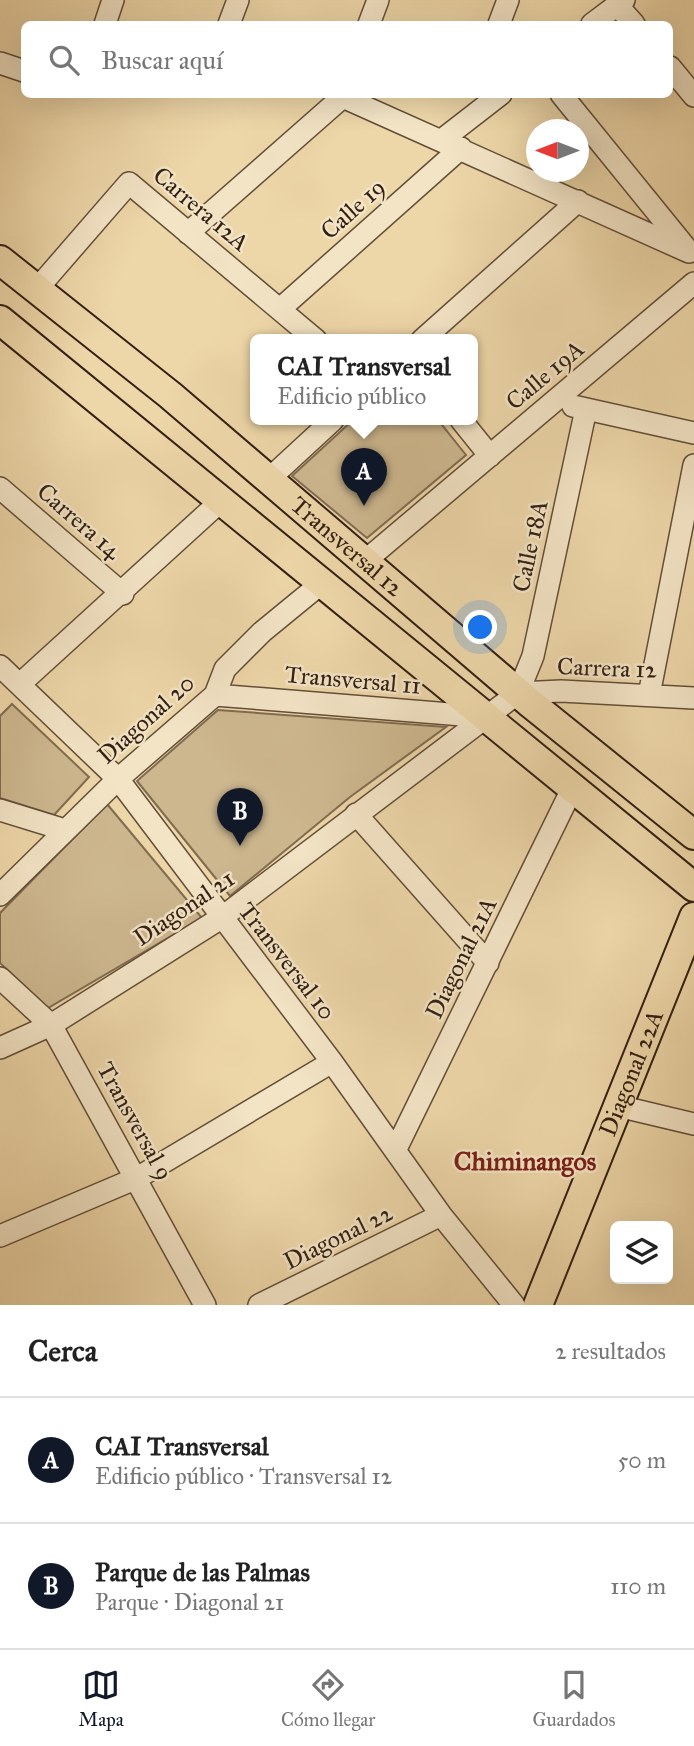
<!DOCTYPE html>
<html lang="es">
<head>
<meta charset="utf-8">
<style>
  :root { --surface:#fff; --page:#f2f2f2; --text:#222; --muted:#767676; --line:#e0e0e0; --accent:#111827 }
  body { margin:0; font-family:"IM FELL Great Primer",serif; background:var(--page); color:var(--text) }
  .controls { position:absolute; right:21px; bottom:21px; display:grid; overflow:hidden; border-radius:10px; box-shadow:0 7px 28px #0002 }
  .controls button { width:63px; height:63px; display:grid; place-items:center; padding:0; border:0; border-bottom:2px solid var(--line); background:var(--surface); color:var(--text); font:35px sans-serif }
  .compass { position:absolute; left:526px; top:119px; width:63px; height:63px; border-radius:50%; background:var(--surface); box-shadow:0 7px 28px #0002; rotate:270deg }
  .you { position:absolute; left:481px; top:628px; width:24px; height:24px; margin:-18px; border:5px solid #fff; border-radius:50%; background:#1a73e8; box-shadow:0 0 0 10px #1a73e833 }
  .badge { display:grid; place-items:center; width:46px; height:46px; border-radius:50%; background:var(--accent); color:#fff; font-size:23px; font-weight:700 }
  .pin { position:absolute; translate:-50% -58px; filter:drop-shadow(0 2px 4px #0008) }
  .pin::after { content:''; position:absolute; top:37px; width:24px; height:21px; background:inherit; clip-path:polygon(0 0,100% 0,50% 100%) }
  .popup { position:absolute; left:250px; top:334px; width:228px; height:91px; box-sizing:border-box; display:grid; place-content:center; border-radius:10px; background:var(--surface); filter:drop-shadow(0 2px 5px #0005); font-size:23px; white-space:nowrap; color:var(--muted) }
  .popup b { font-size:26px; color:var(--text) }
  .popup::after { content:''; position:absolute; left:50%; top:100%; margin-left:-14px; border:14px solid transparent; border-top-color:var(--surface) }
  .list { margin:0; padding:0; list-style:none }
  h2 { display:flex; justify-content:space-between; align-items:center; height:91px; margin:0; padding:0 28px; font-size:30px }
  h2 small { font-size:23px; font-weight:400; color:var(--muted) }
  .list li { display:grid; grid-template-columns:46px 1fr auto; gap:21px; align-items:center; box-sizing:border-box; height:126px; padding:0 28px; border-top:2px solid var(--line) }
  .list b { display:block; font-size:26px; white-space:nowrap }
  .list p { margin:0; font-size:23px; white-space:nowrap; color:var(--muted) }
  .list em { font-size:23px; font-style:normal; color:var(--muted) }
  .icon { flex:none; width:38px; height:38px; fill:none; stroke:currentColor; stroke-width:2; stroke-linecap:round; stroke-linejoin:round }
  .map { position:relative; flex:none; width:694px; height:1305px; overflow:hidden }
  .search { position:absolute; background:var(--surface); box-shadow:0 7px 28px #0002; left:21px; right:21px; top:21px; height:77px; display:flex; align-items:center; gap:18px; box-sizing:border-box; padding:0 24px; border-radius:10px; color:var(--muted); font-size:26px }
  .sheet { height:343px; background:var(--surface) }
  nav { display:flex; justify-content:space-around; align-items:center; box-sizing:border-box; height:98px; border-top:2px solid var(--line); background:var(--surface); font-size:19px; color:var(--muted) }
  nav a { display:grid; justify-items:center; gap:4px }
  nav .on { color:var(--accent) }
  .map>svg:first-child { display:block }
</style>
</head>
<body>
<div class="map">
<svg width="694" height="1305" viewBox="0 0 694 1305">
  <rect width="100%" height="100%" fill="#edd6a8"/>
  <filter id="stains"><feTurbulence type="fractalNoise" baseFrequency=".00286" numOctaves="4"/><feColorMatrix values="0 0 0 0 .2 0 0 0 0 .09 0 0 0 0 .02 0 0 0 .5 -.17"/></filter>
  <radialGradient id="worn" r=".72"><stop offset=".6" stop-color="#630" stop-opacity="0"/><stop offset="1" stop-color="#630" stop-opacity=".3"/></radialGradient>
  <!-- green -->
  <path fill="#cdb78f" stroke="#806c51" stroke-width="2" d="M353,420H438L466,455L367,538L292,476Z
    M12,704L89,777L54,815L0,798V716Z
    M218,710L446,727L350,797L230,896L137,781Z
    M107,804L202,918L48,1008L0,963V913Z"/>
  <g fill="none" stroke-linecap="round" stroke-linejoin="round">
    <!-- minor casing -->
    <g stroke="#624e38" stroke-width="24">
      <path id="minor" d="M617,5L634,24
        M105,24L113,0
        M229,24L238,0
        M369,24L378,0
        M499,24L508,0
        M592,24L624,0
        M0,63L24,71
        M670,67L694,96
        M561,94L686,248
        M345,98L689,252
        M443,139L501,94
        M188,233L346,94
        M37,289L129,183L316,340
        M280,309L461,148
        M422,340L578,201
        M573,406L694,433
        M461,420L490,456
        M269,479L333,420
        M0,488L123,594
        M365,561L694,283
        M0,666L118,779L332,1062L441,1215L514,1305
        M20,684L222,500
        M518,693L533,656L586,409
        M518,693L561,691L694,698
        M215,695L487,717
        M649,695L694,465
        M0,810L65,830
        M356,814L488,963
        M0,895L118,779L215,695L225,669L262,632L323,582
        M0,978L51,1025L205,1305
        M0,1048L51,1025L221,918L518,693
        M618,1106L694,1124
        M396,1149L572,789
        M0,1236L137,1178L332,1062
        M259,1305L441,1215"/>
    </g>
    <!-- major casing -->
    <g stroke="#332013" stroke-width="32">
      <g id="major">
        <path id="s1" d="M0,260L170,395L530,703L694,835"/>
        <path d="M0,320L694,887"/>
        <path id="s2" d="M538,1305L694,917"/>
      </g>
    </g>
    <!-- minor -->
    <use href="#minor" stroke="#f3e4c6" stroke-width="21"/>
    <!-- major -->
    <use href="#major" stroke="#edd6a8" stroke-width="28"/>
  </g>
  <g text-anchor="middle" stroke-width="5" stroke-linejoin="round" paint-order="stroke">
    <!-- street labels -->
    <g font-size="24" fill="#332013" stroke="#f3e4c6">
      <text transform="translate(201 209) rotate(40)" y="8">Carrera 12A</text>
      <text transform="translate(353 209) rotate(-42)" y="8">Calle 19</text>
      <text transform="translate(545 375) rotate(-40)" y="8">Calle 19A</text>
      <text transform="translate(79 521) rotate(41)" y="8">Carrera 14</text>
      <text dy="8" stroke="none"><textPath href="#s1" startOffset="450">Transversal 12</textPath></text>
      <text transform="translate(530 546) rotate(-78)" y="8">Calle 18A</text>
      <text transform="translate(607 668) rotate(2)" y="8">Carrera 12</text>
      <text transform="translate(353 680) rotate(5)" y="8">Transversal 11</text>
      <text transform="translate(146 719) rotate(-42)" y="8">Diagonal 20</text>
      <text transform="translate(184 908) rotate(-34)" y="8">Diagonal 21</text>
      <text transform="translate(461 958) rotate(-64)" y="8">Diagonal 21A</text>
      <text transform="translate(287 961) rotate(52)" y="8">Transversal 10</text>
      <text dy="8" stroke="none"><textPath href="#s2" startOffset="250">Diagonal 22A</textPath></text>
      <text transform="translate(135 1121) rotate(61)" y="8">Transversal 9</text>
      <text transform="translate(338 1237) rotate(-26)" y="8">Diagonal 22</text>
    </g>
    <!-- neighbourhood labels -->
    <g font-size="26" font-weight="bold" fill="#7a1f14" stroke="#f3e4c6">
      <text x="525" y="1170">Chiminangos</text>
    </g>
  </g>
  <rect width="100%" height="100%" filter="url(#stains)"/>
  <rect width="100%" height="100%" fill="url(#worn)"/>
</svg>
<div class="controls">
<button><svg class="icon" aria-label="layers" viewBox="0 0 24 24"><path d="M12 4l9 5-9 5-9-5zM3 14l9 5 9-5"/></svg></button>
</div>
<svg class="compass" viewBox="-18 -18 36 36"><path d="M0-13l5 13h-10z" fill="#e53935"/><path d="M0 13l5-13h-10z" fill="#767676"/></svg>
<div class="you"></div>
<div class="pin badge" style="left:364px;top:506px">A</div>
<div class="popup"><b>CAI Transversal</b>Edificio público</div>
<div class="pin badge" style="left:240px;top:846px">B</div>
<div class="search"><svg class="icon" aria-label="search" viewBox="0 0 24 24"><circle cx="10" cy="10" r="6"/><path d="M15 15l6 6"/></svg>Buscar aquí</div>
</div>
<section class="sheet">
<h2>Cerca<small>2 resultados</small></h2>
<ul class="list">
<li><span class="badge">A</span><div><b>CAI Transversal</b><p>Edificio público · Transversal 12</p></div><em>50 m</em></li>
<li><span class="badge">B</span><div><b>Parque de las Palmas</b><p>Parque · Diagonal 21</p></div><em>110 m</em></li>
</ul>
</section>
<nav>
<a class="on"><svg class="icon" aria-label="map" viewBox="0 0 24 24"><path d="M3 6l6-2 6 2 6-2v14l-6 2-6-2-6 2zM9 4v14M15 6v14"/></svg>Mapa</a>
<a><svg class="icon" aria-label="directions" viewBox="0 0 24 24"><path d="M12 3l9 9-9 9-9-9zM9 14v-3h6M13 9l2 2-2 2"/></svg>Cómo llegar</a>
<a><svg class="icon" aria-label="saved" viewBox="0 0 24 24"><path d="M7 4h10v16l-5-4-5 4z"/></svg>Guardados</a>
</nav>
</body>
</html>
